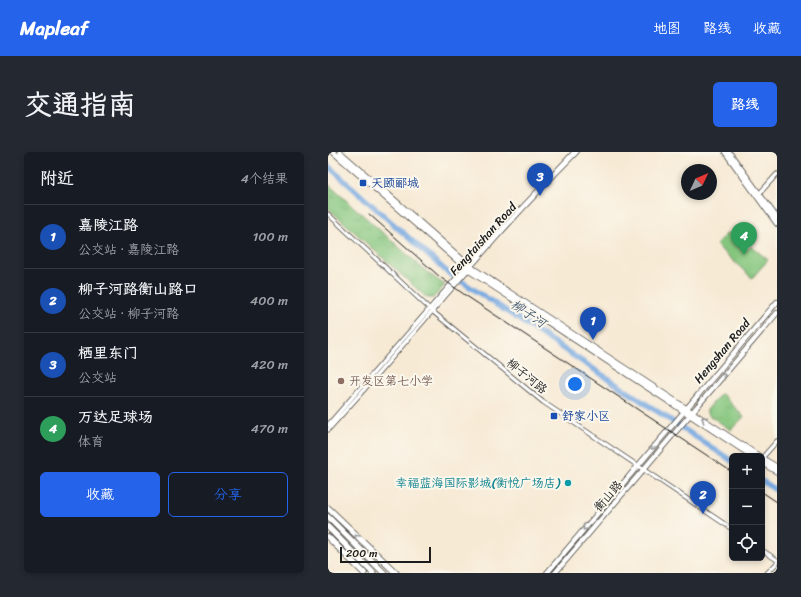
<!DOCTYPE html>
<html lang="zh">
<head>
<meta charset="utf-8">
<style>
  :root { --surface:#171b24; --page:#242831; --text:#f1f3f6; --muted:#9ea1a6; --line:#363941; --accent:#2563eb }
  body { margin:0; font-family:Sriracha,"LXGW WenKai TC",sans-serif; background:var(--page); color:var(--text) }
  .controls { position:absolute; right:12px; bottom:12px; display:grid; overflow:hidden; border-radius:6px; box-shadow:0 2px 6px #0003 }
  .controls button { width:36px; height:36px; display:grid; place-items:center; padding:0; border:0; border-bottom:1px solid var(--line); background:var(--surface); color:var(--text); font:20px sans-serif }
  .compass { position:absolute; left:353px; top:12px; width:36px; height:36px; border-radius:50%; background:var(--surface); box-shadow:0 2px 6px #0003; rotate:46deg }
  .scale { position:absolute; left:12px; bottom:10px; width:91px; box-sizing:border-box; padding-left:4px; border:2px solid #1c1c1c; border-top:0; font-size:11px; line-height:14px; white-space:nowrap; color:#1c1c1c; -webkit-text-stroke:3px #fbf7ec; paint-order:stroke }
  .you { position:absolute; left:247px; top:232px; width:14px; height:14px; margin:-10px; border:3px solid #fff; border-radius:50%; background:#1a73e8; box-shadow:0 0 0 6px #1a73e833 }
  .badge { display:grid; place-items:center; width:26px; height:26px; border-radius:50%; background:var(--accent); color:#fff; font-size:13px; font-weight:700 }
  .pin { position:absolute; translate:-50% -33px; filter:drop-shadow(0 1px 2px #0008) }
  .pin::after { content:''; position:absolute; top:21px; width:14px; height:12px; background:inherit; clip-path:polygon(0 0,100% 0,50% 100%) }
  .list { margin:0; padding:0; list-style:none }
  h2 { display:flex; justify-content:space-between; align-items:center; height:52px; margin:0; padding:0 16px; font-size:17px }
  h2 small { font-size:13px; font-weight:400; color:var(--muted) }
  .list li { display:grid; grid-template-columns:26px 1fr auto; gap:12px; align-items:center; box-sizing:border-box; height:64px; padding:0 16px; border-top:1px solid var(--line) }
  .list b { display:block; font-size:15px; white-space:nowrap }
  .list p { margin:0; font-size:13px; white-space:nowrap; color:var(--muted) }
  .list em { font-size:13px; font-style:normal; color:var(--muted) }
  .actions { display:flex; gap:8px; padding:12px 16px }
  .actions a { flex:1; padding:9px 0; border:1px solid var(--accent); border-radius:6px; text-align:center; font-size:14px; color:var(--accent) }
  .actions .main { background:var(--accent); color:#fff }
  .icon { flex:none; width:22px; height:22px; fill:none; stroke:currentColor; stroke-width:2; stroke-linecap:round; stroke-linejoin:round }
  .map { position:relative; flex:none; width:449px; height:421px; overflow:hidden; border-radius:6px }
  header { display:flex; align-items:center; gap:24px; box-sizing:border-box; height:56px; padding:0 20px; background:var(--accent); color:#fff }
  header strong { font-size:19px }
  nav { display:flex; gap:22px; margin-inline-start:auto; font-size:14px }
  .intro { display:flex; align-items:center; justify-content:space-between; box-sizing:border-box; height:96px; padding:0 24px }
  h1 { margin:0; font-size:28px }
  .button { padding:10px 18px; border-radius:6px; background:var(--accent); color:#fff; font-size:14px; font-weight:700 }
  main { display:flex; gap:24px; padding:0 24px }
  aside { flex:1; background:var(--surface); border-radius:6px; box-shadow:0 2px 6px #0003 }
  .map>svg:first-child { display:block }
</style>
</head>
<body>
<header>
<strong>Mapleaf</strong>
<nav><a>地图</a><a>路线</a><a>收藏</a></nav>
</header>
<div class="intro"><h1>交通指南</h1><a class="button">路线</a></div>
<main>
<aside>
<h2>附近<small>4个结果</small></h2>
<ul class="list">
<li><span class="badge" style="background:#1a4fb4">1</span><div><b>嘉陵江路</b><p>公交站 · 嘉陵江路</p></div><em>100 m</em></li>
<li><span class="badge" style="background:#1a4fb4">2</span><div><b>柳子河路衡山路口</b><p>公交站 · 柳子河路</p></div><em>400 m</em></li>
<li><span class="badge" style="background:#1a4fb4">3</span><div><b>栖里东门</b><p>公交站</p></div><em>420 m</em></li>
<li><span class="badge" style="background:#2e9e5b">4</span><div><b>万达足球场</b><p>体育</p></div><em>470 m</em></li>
</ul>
<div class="actions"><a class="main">收藏</a><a>分享</a></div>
</aside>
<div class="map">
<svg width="449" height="421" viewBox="0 0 449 421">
  <defs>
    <pattern id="grass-tufts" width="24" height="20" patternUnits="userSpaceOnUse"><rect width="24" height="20" fill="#85c67e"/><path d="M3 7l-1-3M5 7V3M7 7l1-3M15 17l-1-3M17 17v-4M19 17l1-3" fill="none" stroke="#72aa6c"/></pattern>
  </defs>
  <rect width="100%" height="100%" fill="#fbf7ec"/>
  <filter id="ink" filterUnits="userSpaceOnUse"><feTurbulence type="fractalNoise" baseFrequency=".025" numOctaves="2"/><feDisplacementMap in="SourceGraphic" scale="8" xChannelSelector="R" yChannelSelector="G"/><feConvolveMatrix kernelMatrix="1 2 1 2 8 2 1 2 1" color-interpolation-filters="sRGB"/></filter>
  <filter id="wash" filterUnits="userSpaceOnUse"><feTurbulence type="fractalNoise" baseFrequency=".012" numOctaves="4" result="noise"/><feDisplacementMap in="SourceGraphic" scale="16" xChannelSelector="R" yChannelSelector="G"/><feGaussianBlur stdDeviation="0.9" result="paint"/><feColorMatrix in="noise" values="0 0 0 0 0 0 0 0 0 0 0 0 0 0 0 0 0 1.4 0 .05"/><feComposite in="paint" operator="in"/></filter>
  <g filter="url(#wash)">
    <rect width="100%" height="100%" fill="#f7ead5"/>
    <!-- grass -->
    <path fill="url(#grass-tufts)" stroke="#50714d" d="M0,32L100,121L117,133L105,146H99L0,56Z
      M393,241L416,265L403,278L379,262V258Z"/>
    <!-- garden -->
    <path fill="#85c67e" stroke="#50714d" d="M400,80L419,98L423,94L440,108L424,126L388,93Z"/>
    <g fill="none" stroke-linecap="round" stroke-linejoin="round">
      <!-- river -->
      <path stroke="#74a7e0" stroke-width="5.5" d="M0,14L118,119L404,309
        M434,329L449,339"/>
    </g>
  </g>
  <g filter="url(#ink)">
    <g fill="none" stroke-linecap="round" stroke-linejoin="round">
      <!-- minor casing -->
      <g stroke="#3d3b38" stroke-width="5">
        <path id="minor" d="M431,42L449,22
          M0,62L104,159L215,250L404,377
          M0,273L137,116L246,0
          M0,278C84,186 161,88 249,0
          M434,306L449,289
          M434,398L449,408
          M439,421L449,411"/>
      </g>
      <!-- major casing -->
      <g stroke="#3d3b38" stroke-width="6">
        <path id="major" d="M5,0L140,118L424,304
          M12,0L143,115L431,304
          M397,0L449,72
          M401,0L449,66
          M434,306L449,315
          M434,311L449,320
          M219,421L449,150
          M227,421L449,161"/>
      </g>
      <!-- highway casing -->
      <g stroke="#3d3b38" stroke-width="7">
        <path id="highway" d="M0,356L68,421
          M0,365L56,421
          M0,375L45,421
          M0,385L36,421"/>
      </g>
      <!-- minor -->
      <use href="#minor" stroke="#fff" stroke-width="3.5"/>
      <!-- major -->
      <use href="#major" stroke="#fff" stroke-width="4.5"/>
      <!-- highway -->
      <use href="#highway" stroke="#fff" stroke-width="5.5"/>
      <!-- rail -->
      <path stroke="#1c1c1c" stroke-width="1" d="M41,62L112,125L137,143L404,320
        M434,340L449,350"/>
    </g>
    <!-- one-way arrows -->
    <defs><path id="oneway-chevron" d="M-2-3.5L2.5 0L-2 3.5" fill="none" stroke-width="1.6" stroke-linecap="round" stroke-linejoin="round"/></defs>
    <g stroke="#999">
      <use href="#oneway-chevron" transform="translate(395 224) rotate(-50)"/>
      <use href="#oneway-chevron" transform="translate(376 267) rotate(-146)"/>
      <use href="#oneway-chevron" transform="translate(325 295) rotate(131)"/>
      <use href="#oneway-chevron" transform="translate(257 376) rotate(131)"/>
      <use href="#oneway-chevron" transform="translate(29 385) rotate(-135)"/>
    </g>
  </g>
  <!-- markers -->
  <g fill="#1a4fb4" stroke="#fbf7ec" stroke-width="1.5">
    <rect x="31" y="27" width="8" height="8" rx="2"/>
    <rect x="222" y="260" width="8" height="8" rx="2"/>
  </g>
  <circle fill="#8d6e63" stroke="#fbf7ec" stroke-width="1.5" cx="13" cy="229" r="4"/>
  <circle fill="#0f9aa8" stroke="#fbf7ec" stroke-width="1.5" cx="240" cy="331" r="4"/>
  <g text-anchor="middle" stroke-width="4" stroke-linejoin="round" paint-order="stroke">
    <!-- transit labels -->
    <g font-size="12" fill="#164399" stroke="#fbf7ec" text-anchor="start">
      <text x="43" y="35">天颐郦城</text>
      <text x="234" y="268">舒家小区</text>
    </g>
    <!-- street labels -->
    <g font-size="12" fill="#1c1c1c" stroke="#fbf7ec">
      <text transform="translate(155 87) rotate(-48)" y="4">Fengtaishan Road</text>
      <text transform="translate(394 199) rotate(-50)" y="4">Hengshan Road</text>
      <text transform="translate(199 224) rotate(39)" y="4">柳子河路</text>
      <text transform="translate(280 344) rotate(-49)" y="4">衡山路</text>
    </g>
    <!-- education labels -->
    <g font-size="12" fill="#785e54" stroke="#fbf7ec" text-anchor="start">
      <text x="21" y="233">开发区第七小学</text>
    </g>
    <!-- culture labels -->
    <g font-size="12" fill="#0d838f" stroke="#fbf7ec" text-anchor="end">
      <text x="232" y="335">幸福蓝海国际影城(衡悦广场店)</text>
    </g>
    <!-- water labels -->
    <g font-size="13" font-style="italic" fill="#445b74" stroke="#fbf7ec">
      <text transform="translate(201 161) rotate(34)" y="5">柳子河</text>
    </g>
  </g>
</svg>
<div class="controls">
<button>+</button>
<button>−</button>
<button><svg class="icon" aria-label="locate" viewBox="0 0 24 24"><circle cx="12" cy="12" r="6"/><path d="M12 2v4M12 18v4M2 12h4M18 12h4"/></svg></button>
</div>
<svg class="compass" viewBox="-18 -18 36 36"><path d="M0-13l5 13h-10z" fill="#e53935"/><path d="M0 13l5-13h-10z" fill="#9ea1a6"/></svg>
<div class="scale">200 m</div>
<div class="you"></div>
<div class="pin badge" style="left:265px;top:188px;background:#1a4fb4">1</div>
<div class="pin badge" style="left:375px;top:362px;background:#1a4fb4">2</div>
<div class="pin badge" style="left:212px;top:44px;background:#1a4fb4">3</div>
<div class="pin badge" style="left:416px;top:103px;background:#2e9e5b">4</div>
</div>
</main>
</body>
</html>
